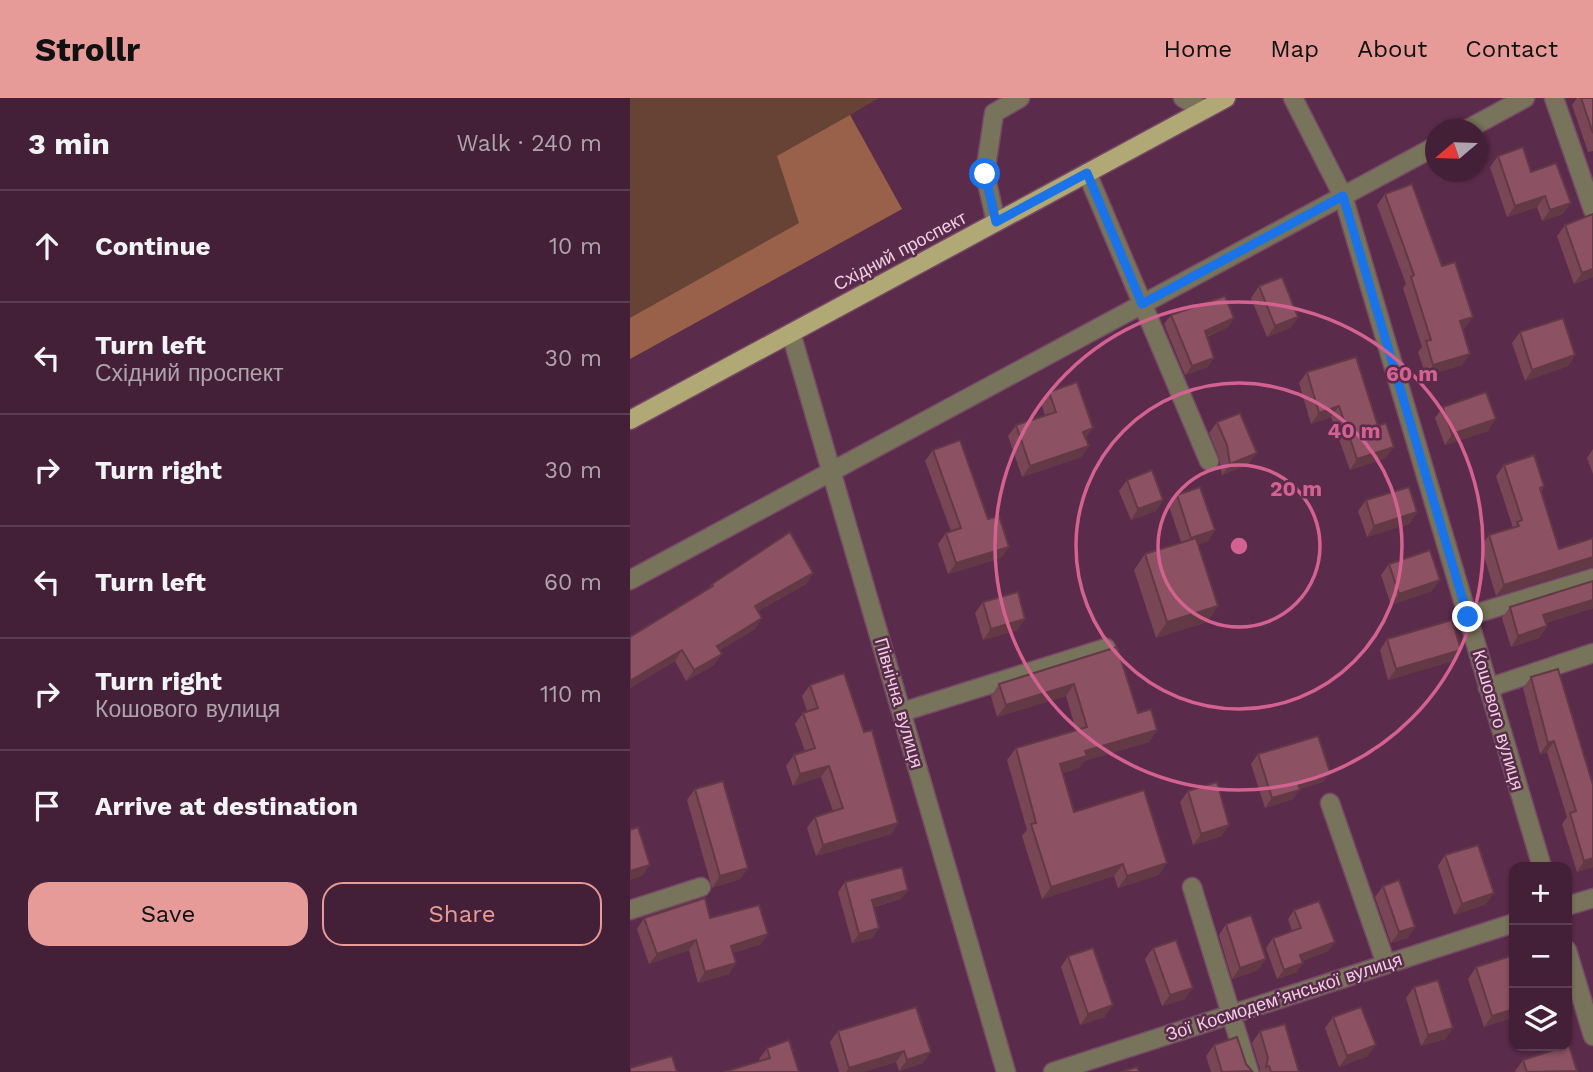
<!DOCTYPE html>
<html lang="en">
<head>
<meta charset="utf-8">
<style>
  :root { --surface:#442038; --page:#4b2840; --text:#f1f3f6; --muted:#afa3ae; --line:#5c3e53; --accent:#e69b98 }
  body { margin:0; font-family:"Work Sans",sans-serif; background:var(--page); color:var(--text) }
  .controls { position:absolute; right:21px; bottom:21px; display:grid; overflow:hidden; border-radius:14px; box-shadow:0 2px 5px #0004 }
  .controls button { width:63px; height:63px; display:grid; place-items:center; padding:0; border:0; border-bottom:2px solid var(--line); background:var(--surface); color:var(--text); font:35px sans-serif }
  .compass { position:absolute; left:795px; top:21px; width:63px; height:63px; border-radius:50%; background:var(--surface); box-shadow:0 2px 5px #0004; rotate:251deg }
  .stop { position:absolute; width:21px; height:21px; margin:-16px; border:5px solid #1a73e8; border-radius:50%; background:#fff }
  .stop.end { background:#1a73e8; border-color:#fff; box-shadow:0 2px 7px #0008 }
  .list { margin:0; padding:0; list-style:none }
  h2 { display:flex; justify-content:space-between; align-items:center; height:91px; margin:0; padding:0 28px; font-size:30px }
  h2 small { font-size:23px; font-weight:400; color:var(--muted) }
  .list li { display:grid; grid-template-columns:46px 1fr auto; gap:21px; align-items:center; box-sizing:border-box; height:112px; padding:0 28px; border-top:2px solid var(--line) }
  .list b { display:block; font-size:26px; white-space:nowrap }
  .list p { margin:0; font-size:23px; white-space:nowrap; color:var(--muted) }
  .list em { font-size:23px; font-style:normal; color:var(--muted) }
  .actions { display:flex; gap:14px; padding:21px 28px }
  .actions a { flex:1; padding:16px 0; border:2px solid var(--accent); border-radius:21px; text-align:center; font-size:24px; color:var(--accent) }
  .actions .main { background:var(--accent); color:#111 }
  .icon { flex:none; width:38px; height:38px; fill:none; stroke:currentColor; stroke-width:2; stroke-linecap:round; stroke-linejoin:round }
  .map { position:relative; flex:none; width:963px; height:974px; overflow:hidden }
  header { display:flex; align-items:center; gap:42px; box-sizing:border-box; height:98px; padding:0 35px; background:var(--accent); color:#111 }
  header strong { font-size:33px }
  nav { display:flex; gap:38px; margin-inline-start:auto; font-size:24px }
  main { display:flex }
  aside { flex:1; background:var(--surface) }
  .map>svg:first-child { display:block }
</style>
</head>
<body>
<header>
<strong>Strollr</strong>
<nav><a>Home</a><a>Map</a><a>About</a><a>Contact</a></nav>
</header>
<main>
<aside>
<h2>3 min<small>Walk · 240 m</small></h2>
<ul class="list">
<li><svg class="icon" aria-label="ahead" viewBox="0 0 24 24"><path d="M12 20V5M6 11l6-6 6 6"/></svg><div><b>Continue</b></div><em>10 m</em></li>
<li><svg class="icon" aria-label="left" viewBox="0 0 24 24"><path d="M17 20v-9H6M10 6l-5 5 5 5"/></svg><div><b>Turn left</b><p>Східний проспект</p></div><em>30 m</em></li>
<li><svg class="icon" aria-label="right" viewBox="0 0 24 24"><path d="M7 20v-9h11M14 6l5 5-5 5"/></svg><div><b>Turn right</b></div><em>30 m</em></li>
<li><svg class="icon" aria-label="left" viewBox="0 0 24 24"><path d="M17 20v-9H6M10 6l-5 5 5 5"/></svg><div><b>Turn left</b></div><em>60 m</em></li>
<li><svg class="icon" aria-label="right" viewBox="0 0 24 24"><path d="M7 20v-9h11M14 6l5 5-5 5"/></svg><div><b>Turn right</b><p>Кошового вулиця</p></div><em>110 m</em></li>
<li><svg class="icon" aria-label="arrive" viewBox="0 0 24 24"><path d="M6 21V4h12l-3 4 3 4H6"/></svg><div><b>Arrive at destination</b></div></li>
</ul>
<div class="actions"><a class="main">Save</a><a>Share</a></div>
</aside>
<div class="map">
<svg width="963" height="974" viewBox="0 0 963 974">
  <rect width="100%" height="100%" fill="#5b2b4b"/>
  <!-- green -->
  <path fill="#674336" d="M0,0H249L220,17L272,111L0,261Z"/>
  <!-- forest -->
  <path fill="#99604a" d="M220,17L272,111L0,261V220L169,125L147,58Z"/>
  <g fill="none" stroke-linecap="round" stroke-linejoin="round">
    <!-- minor casing -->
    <g stroke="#764966" stroke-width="21">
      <path id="minor" d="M553,0L574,12
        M663,0L713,98L912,769
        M924,0L963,112
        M836,32L895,0
        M457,75L579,363
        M366,124L355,76L364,15L390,0
        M161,235L376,974
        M0,482L806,48
        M838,518L963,480
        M858,590L963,555
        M272,614L476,550
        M700,705L756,866
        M562,789L619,974
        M937,808L963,800
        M0,812L71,789
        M937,852L963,938
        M423,974L884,825"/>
    </g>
    <!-- major casing -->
    <g stroke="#764966" stroke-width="21">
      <path id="major" d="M0,322L596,0"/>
    </g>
    <!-- minor -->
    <use href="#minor" stroke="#78745b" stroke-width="18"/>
    <!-- major -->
    <use href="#major" stroke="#b0a875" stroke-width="18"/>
  </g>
  <!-- wall -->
  <path fill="#784655" d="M947,0H963V53L958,54L942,7Z
    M868,58L901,74L933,116L912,123L907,109L877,119L860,69Z
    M755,96L812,168L835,230L832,231V267L796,278L788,254L792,249L773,190L776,186L747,107Z
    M963,116V179L944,186L927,138L935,127Z
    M629,188L668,219L660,230L637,239L621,200Z
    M541,217L604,220L598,229L577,239L578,269L555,277L534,226Z
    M890,234L945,257L938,268L895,283L882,245Z
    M677,274L756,360L720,372L701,319L681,326L669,285Z
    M419,294L459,348L451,359L392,379L378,338L386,327L415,317L411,305Z
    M813,309L858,333L815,347L805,320Z
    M587,324L619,366L592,377L589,359L579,335Z
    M963,351V376L957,360Z
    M303,352L358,421L371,460L318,476L308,446L316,435L321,433L295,363Z
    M874,367L914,388L911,394L929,451L963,440V470L960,469L866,498L851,448L859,437L883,430L866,378Z
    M497,382L533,402L526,413L501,422L489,393Z
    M547,397L585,432L578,443L568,446L588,508L577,524L526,540L504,472L515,456L551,444L539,408Z
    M736,402L787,414L779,426L737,439L728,413Z
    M759,466L802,493L761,507L751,477Z
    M183,475L176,486L128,513L125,531L90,552L84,567L56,583L45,563L0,590V539L77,492L82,486Z
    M963,483V510L916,525L917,528L909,540L881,549L872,520L880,509Z
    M353,504L388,532L353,542L345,515Z
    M757,541L823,563L758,582L750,552Z
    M487,549L508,615L527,632L519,644L454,663L449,670L433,675L444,714L529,777L488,790L484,778L412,801L392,738L397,732L377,662L386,650L446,632L436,598L367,619L361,598L369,586Z
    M901,579L963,687V769L947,774L932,726L937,719L917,654L910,656L893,590Z
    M180,587L234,634L268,725L261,736L186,758L177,730L185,719L203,713L191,679L163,688L156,668L164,657L175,653L165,626L173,615L177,613L172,598Z
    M628,656L700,674L693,684L670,691L663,701L635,710L621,666Z
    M65,691L118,770L110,781L82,790L57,702Z
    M558,693L592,738L563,747L550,704Z
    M815,757L856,806L824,817L808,768Z
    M215,784L278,792L271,801L244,809L243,840L222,845L208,794Z
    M753,788L785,829L778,840L761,845L745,799Z
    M664,812L705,844L698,853L672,863L667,874L647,881L636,850L643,840L662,833L658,821Z
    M14,820L138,836L131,846L103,855L106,865L99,876L68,885L59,852L19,866L7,831Z
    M596,826L629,872L602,881L589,837Z
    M523,850L555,901L532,908L515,861Z
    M884,857V919L854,929L838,881L846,869Z
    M438,858L475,919L450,927L431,869Z
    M784,889L823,930L815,941L791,948L776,900Z
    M286,909L293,965L269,973L266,964L233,974H209L200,944L208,933Z
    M703,919L738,958L709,969L695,930Z
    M630,933L669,974H629L630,971L622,945Z
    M584,947L616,966L622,973V974H581L576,958Z
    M137,950L169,974L130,963L129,961Z
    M893,962L947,974H886L885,973Z"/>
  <!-- shaded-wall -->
  <path fill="#623945" d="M915,98L907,109L877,119L885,108Z
    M941,105L933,116L912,123L920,112Z
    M963,171V179L944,186L952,175Z
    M668,219L660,230L637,239L645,228Z
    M843,219L835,230L822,234L830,223Z
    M604,220L598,229L568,242L575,233Z
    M840,256L832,267L796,278L803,267Z
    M945,257L938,268L895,283L902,272Z
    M584,260L578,269L555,277L562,268Z
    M709,308L701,319L681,326L689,315Z
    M866,321L858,333L815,347L822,336Z
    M463,330L455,341L453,334Z
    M459,348L451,359L392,379L400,368Z
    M764,349L756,360L720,372L727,361Z
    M627,355L619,366L592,377L600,366Z
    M533,402L526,413L501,422L508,411Z
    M787,414L779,426L737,439L744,428Z
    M585,432L578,443L554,451L561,440Z
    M379,449L371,460L318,476L326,465Z
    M963,459V470L960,469L866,498L874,487Z
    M183,475L176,486L117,519L125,508Z
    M810,482L802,493L761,507L769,496Z
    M963,502V510L906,528L913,517Z
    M588,508L577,524L526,540L537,524Z
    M132,520L125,531L79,559L87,548Z
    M395,521L388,532L353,542L361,531Z
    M917,528L909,540L881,549L888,538Z
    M52,552L45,563L0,590V583Z
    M831,552L823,563L758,582L766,571Z
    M92,556L84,567L56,583L64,572Z
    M444,586L436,598L367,619L376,607Z
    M527,632L519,644L454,663L449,670L422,678L430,666L455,653Z
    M924,643L917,654L910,656L918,645Z
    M199,668L191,679L163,688L170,676Z
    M700,674L693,684L661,694L668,685Z
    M670,692L663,701L635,710L642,700Z
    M268,725L261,736L186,758L193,747Z
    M599,727L592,738L563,747L571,736Z
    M963,760V769L947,774L954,763Z
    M537,765L529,777L488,790L497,778Z
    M493,766L484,778L412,801L421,789Z
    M20,767L12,778L0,782V773Z
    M118,770L110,781L82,790L90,778Z
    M278,792L271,801L235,811L242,802Z
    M864,795L856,806L824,817L832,806Z
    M785,829L778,840L761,845L769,834Z
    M249,830L243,840L222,845L229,836Z
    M138,836L131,846L94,858L101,848Z
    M66,842L59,852L19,866L27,856Z
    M705,844L698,853L664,866L670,857Z
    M636,861L629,872L602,881L610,870Z
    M106,865L99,876L68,885L75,874Z
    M673,865L667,874L647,881L654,872Z
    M563,890L555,901L532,908L540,897Z
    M483,907L475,919L450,927L458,916Z
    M884,911V919L854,929L862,918Z
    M823,930L815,941L791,948L798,937Z
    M746,947L738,958L709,969L717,958Z
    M274,953L266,964L233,974H216L219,970Z
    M301,954L293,965L269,973L277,962Z"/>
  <!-- building -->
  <path fill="#8c5163" stroke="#623945" stroke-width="2" d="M951,0H963V35Z
    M893,49L901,74L926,65L941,105L920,112L915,98L885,108L868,58Z
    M782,86L812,168L825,164L843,219L830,223L840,256L803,267L796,243L801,242L781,179L784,177L755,96Z
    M963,116V171L952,175L935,127Z
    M652,179L668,219L645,228L629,188Z
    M595,198L604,220L575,233L584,260L562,268L541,217Z
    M933,220L945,257L902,272L890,234Z
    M726,259L748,328L756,325L764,349L727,361L709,308L689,315L677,274Z
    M447,284L463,330L453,334L459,348L400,368L386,327L426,314L419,294Z
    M856,294L866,321L822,336L813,309Z
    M610,315L627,355L600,366L597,347L587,324Z
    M330,342L358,421L369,418L379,449L326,465L316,435L331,430L303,352Z
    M904,357L914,388L910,390L929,451L963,440V459L874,487L859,437L889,428L887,424L892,422L874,367Z
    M522,372L533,402L508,411L497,382Z
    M570,389L585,432L561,440L547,397Z
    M779,389L787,414L744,428L736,402Z
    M160,434L183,475L125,508L132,520L87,548L92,556L64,572L52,552L0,583V539L83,488L82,486Z
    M566,440L588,508L537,524L515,456Z
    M800,452L810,482L769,496L759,466Z
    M963,483V502L913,517L917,528L888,538L880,509Z
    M388,494L395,521L361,531L353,504Z
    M822,522L831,552L766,571L757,541Z
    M487,549L508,615L521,611L527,632L455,653L457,658L430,666L444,714L514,692L537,765L497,778L493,766L421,789L401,726L406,725L386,650L457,629L444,586L376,607L369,586Z
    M928,571L963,687V760L954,763L940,715L946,713L924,643L918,645L901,579Z
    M214,575L234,634L242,632L268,725L193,747L185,719L213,710L199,668L170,676L164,657L185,650L173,615L188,610L180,587Z
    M688,638L700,674L668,685L670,692L642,700L628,656Z
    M93,683L118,770L90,778L65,691Z
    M587,684L599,727L571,736L558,693Z
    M8,729L20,767L0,773V732Z
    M848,747L864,795L832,806L815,757Z
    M272,769L278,792L242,802L249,830L229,836L215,784Z
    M769,782L785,829L769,834L753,788Z
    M75,800L80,820L129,807L138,836L101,848L106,865L75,874L66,842L27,856L14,820Z
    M689,803L705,844L670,857L673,865L654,872L643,840L671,830L664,812Z
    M621,817L636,861L610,870L596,826Z
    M546,842L563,890L540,897L523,850Z
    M463,850L483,907L458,916L438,858Z
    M884,857V911L862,918L846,869Z
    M808,882L823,930L798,937L784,889Z
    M286,909L301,954L277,962L274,953L219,970L208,933Z
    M731,909L746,947L717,958L703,919Z
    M655,926L669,974H641L639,968L636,969L638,960L630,933Z
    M607,939L616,966L622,973L592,974L584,947Z
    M159,942L169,974H94L140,960L137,950Z
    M939,947L947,973L897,974L893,962Z
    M42,958L47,974H0V970Z
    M507,969L509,974H491Z"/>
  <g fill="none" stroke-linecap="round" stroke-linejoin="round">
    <!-- route -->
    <path stroke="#1a73e8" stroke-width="9" d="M355,76L366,124L457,75L512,206L713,98L838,519"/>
  </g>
  <!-- distance rings -->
  <g fill="none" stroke="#d46291" stroke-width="3.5">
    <circle cx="609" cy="448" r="81"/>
    <circle cx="609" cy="448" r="163"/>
    <circle cx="609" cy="448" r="244"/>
  </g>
  <g text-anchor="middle" stroke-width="5" stroke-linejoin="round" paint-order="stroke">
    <!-- street labels -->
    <g font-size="18" fill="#efd0e3" stroke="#5b2b4b">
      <text transform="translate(270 153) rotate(-28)" y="6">Східний проспект</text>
      <text transform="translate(269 605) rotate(74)" y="6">Північна вулиця</text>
      <text transform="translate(868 622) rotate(74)" y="6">Кошового вулиця</text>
      <text transform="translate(654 899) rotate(-18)" y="6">Зої Космодем’янської вулиця</text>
    </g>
  </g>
  <circle cx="609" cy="448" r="10" fill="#d46291" stroke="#5b2b4b" stroke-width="3.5"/>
  <g font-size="21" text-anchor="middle" font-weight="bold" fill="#d46291" stroke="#5b2b4b" stroke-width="5" stroke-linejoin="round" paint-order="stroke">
    <text x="782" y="283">60 m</text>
    <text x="724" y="340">40 m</text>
    <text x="666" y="398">20 m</text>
  </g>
</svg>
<div class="controls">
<button>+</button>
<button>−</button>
<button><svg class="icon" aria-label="layers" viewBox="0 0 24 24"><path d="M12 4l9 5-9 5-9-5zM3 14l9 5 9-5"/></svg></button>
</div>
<svg class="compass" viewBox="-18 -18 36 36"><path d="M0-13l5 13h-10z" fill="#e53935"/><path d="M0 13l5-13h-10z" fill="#afa3ae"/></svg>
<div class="stop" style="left:355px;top:76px"></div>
<div class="stop end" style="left:838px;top:519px"></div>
</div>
</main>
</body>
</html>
